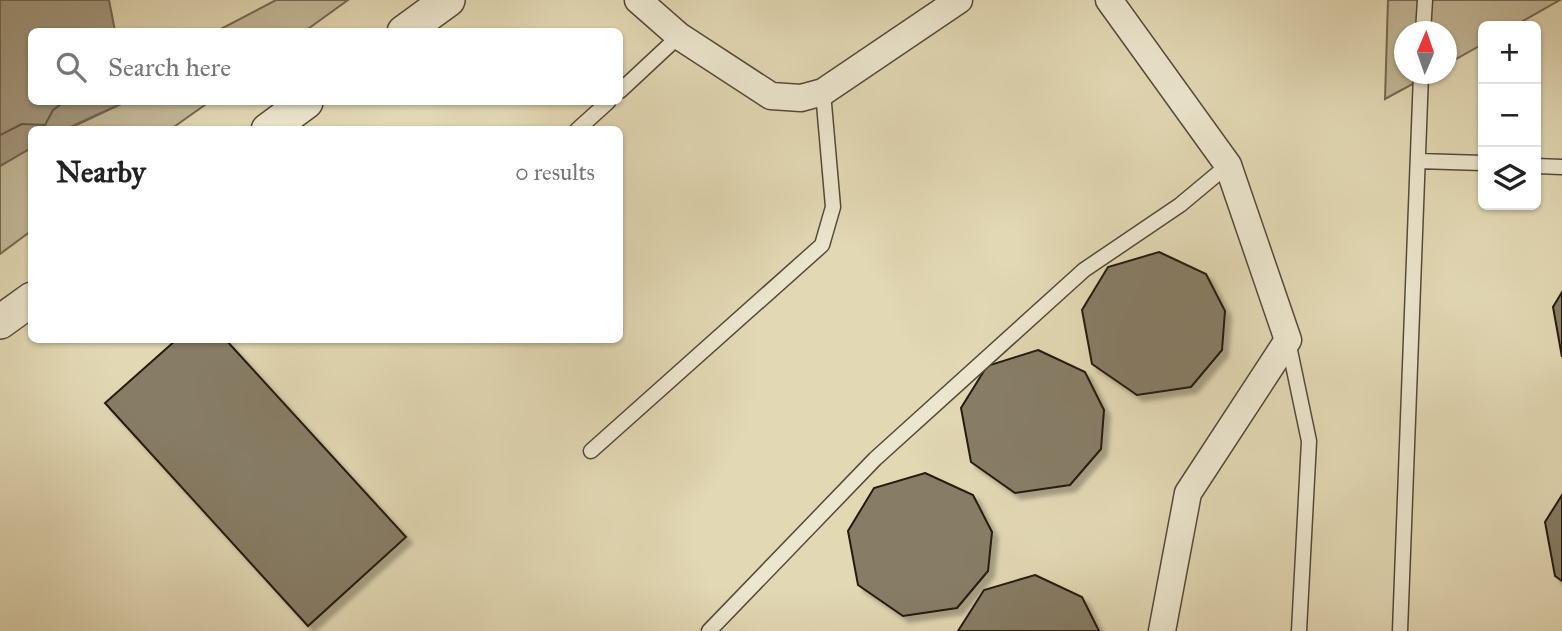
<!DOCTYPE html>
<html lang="en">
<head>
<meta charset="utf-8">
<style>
  :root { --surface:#fff; --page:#f6f6f6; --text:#222; --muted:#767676; --line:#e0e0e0 }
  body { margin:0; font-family:"IM FELL Great Primer",serif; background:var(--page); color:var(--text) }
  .controls { position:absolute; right:21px; top:21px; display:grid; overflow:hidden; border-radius:10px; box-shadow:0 2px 5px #0004 }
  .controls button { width:63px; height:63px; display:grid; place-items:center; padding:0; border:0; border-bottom:2px solid var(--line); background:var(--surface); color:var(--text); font:35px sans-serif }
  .compass { position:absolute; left:1394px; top:21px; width:63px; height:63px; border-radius:50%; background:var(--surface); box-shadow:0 2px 5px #0004; rotate:2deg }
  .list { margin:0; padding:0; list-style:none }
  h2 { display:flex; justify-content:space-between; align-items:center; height:91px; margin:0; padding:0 28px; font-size:30px }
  h2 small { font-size:23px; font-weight:400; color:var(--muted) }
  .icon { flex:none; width:38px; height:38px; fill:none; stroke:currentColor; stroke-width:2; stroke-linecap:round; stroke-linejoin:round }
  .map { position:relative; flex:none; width:1562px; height:631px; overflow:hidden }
  .search { position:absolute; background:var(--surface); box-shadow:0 2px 5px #0004; left:28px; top:28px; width:595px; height:77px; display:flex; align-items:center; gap:18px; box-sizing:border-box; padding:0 24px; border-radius:10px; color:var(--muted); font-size:26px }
  .panel { position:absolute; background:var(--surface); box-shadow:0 2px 5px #0004; left:28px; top:126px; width:595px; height:217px; border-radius:10px }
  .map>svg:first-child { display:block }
</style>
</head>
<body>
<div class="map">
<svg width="1562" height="631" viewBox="0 0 1562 631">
  <defs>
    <filter id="shadow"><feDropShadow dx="6" dy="6" stdDeviation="2" flood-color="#0004"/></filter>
  </defs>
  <rect width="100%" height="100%" fill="#e2d8b4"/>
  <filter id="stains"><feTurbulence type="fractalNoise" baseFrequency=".00286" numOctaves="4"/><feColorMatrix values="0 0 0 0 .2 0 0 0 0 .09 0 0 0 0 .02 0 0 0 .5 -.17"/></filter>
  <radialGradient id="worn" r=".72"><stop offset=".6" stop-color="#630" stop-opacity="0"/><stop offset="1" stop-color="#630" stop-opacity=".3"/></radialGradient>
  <!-- green -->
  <path fill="#c2b898" stroke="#746954" stroke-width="2" d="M276,0H348L305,31H217Z
    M1388,0H1560L1514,26H1483V44L1447,64L1446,32H1404V74H1431L1385,99Z
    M125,102H209L171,129L66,130Z
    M31,148V231L0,254V166Z"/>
  <!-- water -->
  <path fill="#a2977d" stroke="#706552" stroke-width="2" d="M0,0H109L115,31L32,32V102H125L66,129L32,130L31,148L0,166Z"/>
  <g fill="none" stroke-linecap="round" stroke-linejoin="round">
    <!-- shore -->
    <path stroke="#645847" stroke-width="2" d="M0,135L22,124L45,125L53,110L64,102"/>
  </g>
  <!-- building -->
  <path fill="#877d66" stroke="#251a11" stroke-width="2" filter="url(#shadow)" d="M1159,252L1206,274L1225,311L1222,350L1191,387L1137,395L1092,364L1082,310L1108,267Z
    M1562,292V357L1553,307Z
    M176,340H226L406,537L308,626L105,403Z
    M1038,350L1085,372L1104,410L1101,449L1070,485L1015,493L971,462L961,408L987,366Z
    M925,473L973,495L992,532L988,571L957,608L903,616L858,585L848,531L874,488Z
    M1562,495V581L1555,576L1545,522Z
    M1035,575L1082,597L1099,631H958L984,590Z"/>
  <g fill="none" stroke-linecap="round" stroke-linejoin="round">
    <!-- service casing -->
    <g stroke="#544a3a" stroke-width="17">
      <path id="service" d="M1423,32L1425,0
        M620,91L679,36
        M577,130L608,102
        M1418,161L1483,163
        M1536,166L1562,167
        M1288,341L1309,441L1299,631
        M591,451L822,245L833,207L823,92
        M709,631L875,459L1084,270L1180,205L1228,165
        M1400,631L1421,74"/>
    </g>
    <!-- minor casing -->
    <g stroke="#544a3a" stroke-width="29">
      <path id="minor" d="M638,0L679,36L771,96L801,98L823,92L959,0
        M1109,0L1228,165L1288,340L1188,493L1162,631"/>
    </g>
    <!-- tertiary casing -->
    <g stroke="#544a3a" stroke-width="36">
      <path id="tertiary" d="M404,32L448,0
        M268,130L306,102
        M0,322L32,299"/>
    </g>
    <!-- service -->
    <use href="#service" stroke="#ece6ce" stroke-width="14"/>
    <!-- minor -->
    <use href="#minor" stroke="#ece6ce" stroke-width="26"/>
    <!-- tertiary -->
    <use href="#tertiary" stroke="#ece6ce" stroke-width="33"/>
  </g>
  <rect width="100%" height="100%" filter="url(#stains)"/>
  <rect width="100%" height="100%" fill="url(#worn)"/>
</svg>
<div class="controls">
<button>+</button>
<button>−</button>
<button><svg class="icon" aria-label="layers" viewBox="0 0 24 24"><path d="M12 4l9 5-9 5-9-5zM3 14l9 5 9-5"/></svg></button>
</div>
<svg class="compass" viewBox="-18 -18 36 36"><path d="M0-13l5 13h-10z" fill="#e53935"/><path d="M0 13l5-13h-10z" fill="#767676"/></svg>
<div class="search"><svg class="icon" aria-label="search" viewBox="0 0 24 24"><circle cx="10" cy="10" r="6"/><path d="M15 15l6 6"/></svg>Search here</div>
<section class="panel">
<h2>Nearby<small>0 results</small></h2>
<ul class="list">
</ul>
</section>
</div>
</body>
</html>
